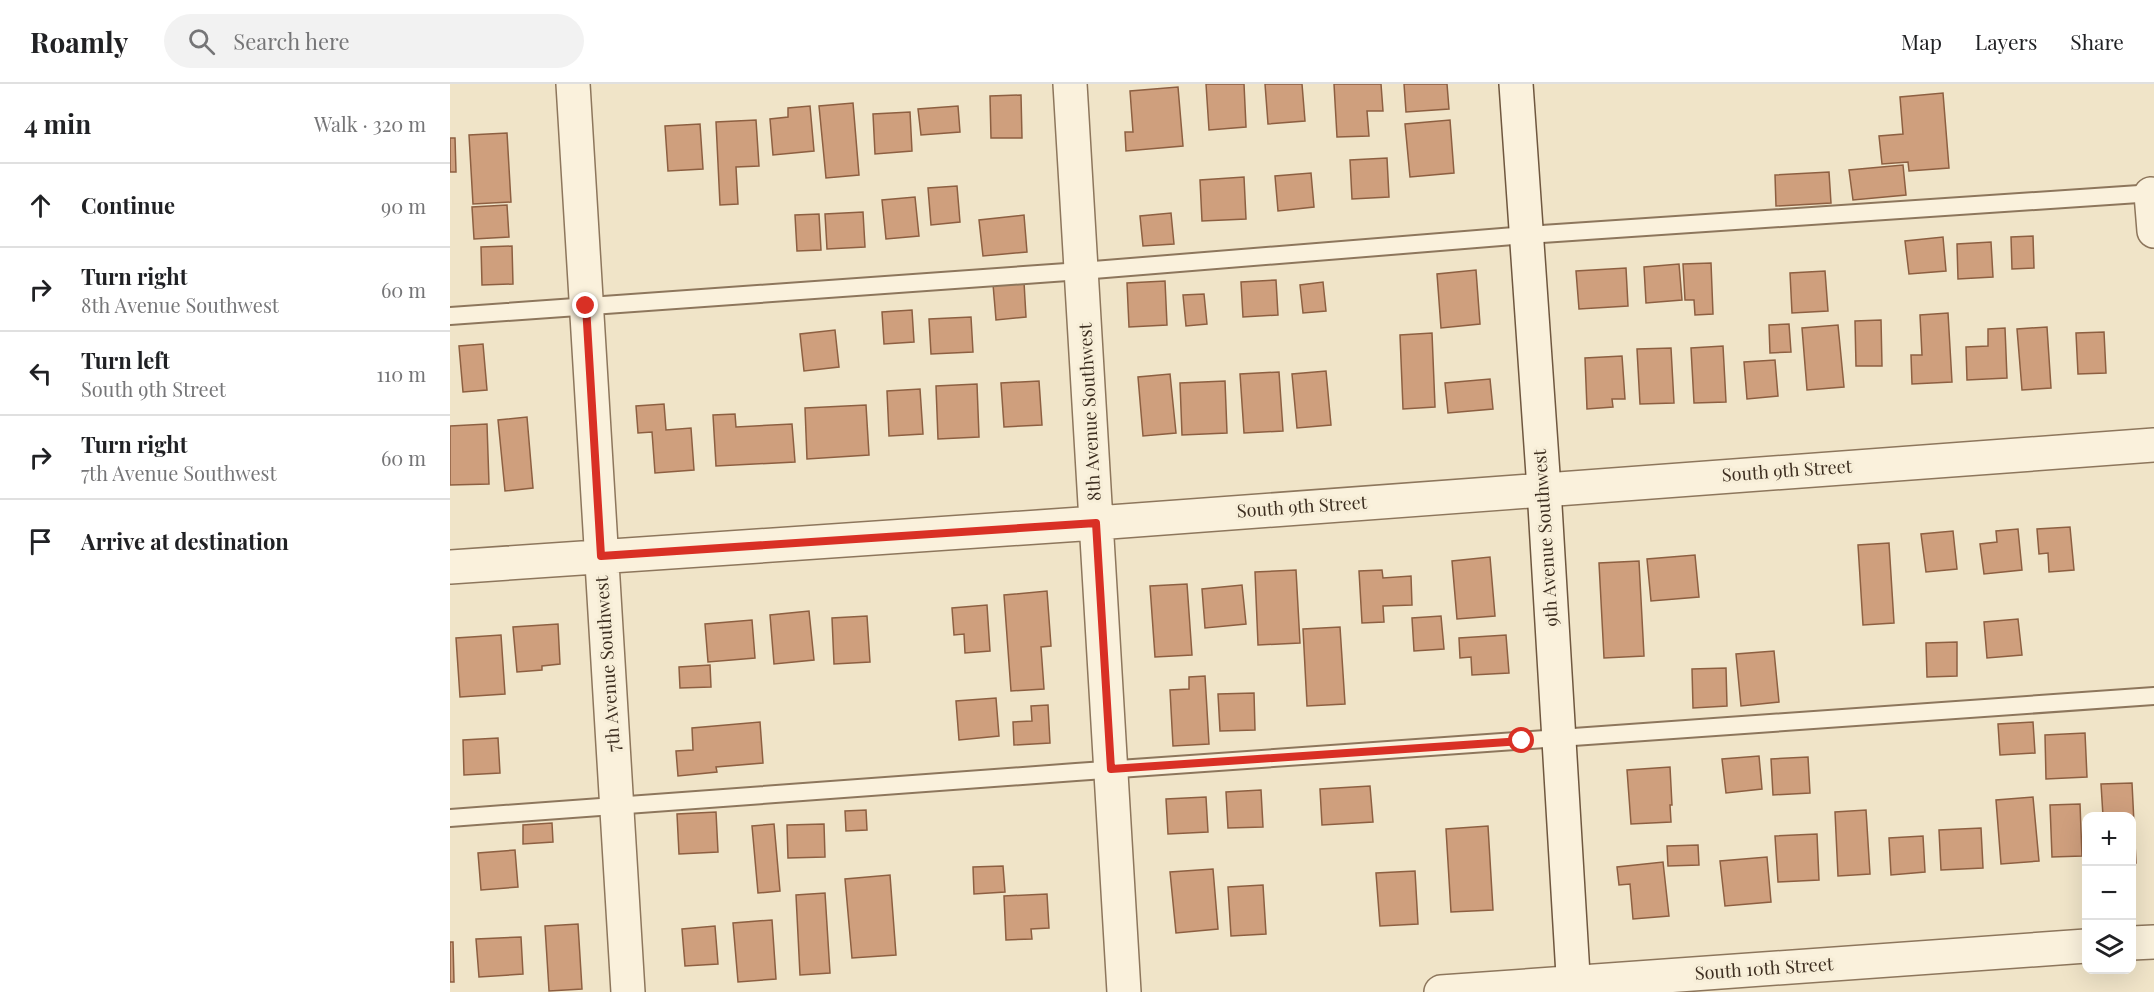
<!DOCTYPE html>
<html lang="en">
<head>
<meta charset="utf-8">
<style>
  :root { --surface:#fff; --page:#f2f2f2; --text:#202124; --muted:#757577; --line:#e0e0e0 }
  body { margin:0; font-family:"Playfair Display",serif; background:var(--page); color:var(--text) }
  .controls { position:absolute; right:18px; bottom:18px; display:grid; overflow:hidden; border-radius:12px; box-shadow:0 6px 24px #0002 }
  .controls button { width:54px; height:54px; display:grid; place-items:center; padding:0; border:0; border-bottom:2px solid var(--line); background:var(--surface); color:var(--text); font:30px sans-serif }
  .stop { position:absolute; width:18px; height:18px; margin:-14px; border:4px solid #d93025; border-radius:50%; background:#fff }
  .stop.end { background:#d93025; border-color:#fff; box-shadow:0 2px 6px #0008 }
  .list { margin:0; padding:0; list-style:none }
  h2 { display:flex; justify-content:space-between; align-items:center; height:78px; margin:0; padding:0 24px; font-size:26px }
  h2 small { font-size:20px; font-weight:400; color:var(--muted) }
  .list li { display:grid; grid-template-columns:39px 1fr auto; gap:18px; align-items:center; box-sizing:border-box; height:84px; padding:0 24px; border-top:2px solid var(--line) }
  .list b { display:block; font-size:22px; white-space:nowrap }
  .list p { margin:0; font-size:20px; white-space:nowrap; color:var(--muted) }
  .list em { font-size:20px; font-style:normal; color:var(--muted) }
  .icon { flex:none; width:33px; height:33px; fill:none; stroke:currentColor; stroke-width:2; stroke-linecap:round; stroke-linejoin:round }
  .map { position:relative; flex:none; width:1704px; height:908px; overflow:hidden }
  header { display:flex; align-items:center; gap:36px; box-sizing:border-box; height:84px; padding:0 30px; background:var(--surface); border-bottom:2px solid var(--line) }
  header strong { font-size:28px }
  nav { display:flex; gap:33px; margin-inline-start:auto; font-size:21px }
  .search { width:420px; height:54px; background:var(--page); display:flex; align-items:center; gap:15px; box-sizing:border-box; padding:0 21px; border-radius:33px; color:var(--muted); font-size:22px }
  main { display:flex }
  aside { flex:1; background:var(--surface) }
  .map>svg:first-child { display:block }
</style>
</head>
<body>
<header>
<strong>Roamly</strong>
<div class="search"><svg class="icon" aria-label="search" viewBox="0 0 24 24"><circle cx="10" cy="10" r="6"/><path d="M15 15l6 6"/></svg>Search here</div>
<nav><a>Map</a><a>Layers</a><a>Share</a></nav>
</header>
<main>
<aside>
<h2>4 min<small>Walk · 320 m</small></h2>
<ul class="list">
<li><svg class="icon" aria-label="ahead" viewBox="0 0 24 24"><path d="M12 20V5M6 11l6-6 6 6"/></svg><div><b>Continue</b></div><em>90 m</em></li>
<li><svg class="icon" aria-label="right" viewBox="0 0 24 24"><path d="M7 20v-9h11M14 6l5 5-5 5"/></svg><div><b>Turn right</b><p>8th Avenue Southwest</p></div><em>60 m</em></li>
<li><svg class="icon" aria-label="left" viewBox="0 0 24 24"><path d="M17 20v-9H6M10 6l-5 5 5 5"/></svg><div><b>Turn left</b><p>South 9th Street</p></div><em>110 m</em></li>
<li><svg class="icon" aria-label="right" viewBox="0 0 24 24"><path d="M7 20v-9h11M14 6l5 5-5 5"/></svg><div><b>Turn right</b><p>7th Avenue Southwest</p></div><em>60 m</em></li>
<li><svg class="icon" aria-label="arrive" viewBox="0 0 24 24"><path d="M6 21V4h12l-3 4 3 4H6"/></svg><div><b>Arrive at destination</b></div></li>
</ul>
</aside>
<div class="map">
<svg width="1704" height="908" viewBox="0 0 1704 908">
  <rect width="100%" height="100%" fill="#f0e4c8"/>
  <!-- building -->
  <path fill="#cf9f7d" stroke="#8d5f41" stroke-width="1.5" d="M756,0H794L796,43L759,46Z
    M815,0H852L855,37L818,40Z
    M884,0H931L933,27H917L919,52L887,53Z
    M954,0H997L999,25L956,28Z
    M728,3L733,62L676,67L675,48H683L680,7Z
    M1493,9L1499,84L1459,87L1458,78L1432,80L1429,52L1453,50L1450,13Z
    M571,11L572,54H541L540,12Z
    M403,19L409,91L376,94L369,22Z
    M360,22L364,67L323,71L320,35L338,33V24Z
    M508,22L510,48L471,51L468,25Z
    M460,28L462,67L425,70L423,30Z
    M306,36L309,82L286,83L288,120L270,121L266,38Z
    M1000,36L1004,89L960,93L955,40Z
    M250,40L253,85L218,87L215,42Z
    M57,49L61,118L23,120L19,51Z
    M0,54H5L6,88H0Z
    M937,74L939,113L902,115L900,76Z
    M1453,81L1456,111L1403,116L1399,86Z
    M1379,88L1381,119L1326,122L1325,91Z
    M861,89L864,123L828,127L825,92Z
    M794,93L796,135L752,137L750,96Z
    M507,102L510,138L481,141L478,104Z
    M465,113L469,152L436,155L432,116Z
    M57,121L59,153L24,155L22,123Z
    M413,128L415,163L377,165L375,130Z
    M721,129L724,160L693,162L690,132Z
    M369,130L371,166L347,167L345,131Z
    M574,131L577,168L533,172L529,136Z
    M1583,152L1584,184L1562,185L1561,153Z
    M1493,153L1496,187L1459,190L1455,157Z
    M1541,158L1543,193L1508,195L1507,160Z
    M62,162L63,200L32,201L31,163Z
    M1261,179L1263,230L1245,231L1244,216H1235L1233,180Z
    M1229,180L1232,216L1196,219L1194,183Z
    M1176,184L1178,222L1129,225L1126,187Z
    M1026,186L1030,240L991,244L987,190Z
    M1375,187L1378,227L1342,229L1340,189Z
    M826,196L828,231L793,233L791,198Z
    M715,197L717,241L679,243L677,199Z
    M574,198L576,233L546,236L543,200Z
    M873,198L876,227L853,229L850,201Z
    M754,210L757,240L736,242L733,211Z
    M462,226L464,258L434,260L432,228Z
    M1498,229L1502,298L1462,300L1461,271H1472L1470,231Z
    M521,233L523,268L481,270L479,235Z
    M1431,236L1432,282H1406L1405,237Z
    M1339,240L1341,268L1320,269L1319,241Z
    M1388,241L1394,303L1357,306L1352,244Z
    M1597,243L1601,304L1572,306L1567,245Z
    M1555,244L1557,294L1517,296L1516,263L1538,262V245Z
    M385,246L389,283L354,287L350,250Z
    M1654,248L1656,289L1628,290L1626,249Z
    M982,249L985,323L953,325L950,251Z
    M33,260L37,306L13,308L9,262Z
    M1273,262L1276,318L1244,319L1241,264Z
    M1221,264L1224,319L1190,320L1187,265Z
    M1172,272L1175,315H1162L1163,323L1137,325L1135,274Z
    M1325,276L1328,312L1297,315L1294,278Z
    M876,287L881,341L847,344L842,290Z
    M829,288L833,347L794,349L790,290Z
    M720,290L726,349L693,352L688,293Z
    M1040,295L1043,325L998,329L995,299Z
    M589,297L592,341L554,343L551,299Z
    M775,297L777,349L732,351L730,299Z
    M527,300L529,353L488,355L486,302Z
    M470,305L473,350L439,352L437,307Z
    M214,320L216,346L241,344L244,386L205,389L202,348L188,349L186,322Z
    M416,321L419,371L357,375L355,324Z
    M285,330L286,343L342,340L345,378L266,382L263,331Z
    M77,333L83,404L55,407L48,336Z
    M37,340L39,400L0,401V342Z
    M1620,443L1624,486L1599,488L1598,469L1589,470L1587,445Z
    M1568,445L1572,486L1534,490L1530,460L1547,458L1546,447Z
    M1503,447L1507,485L1476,488L1471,450Z
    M1439,459L1444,539L1413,541L1408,461Z
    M1245,471L1249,513L1201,517L1197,475Z
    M1040,473L1045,532L1007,535L1002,477Z
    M1189,477L1194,572L1154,574L1149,479Z
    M846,486L850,559L808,561L805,488Z
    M932,486L933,494L961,492L962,521L933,522L934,538L912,539L909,487Z
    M737,500L742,571L705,573L700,502Z
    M792,501L796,540L755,544L752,505Z
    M597,507L601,562L591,563L594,605L561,607L554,511Z
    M537,521L540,567L515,569L514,550L504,551L502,524Z
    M359,527L364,576L324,580L320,531Z
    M417,532L420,578L384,580L382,534Z
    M991,532L994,565L964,567L962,534Z
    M1568,535L1572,571L1537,574L1534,538Z
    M302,536L305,574L258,578L255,540Z
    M108,540L110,580L92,582V586L67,588L63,543Z
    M890,543L895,620L857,622L853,545Z
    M51,551L55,610L10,613L6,554Z
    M1056,551L1059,589L1022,591L1021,573L1010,574L1009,554Z
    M1507,558V592L1477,593L1476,559Z
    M1324,567L1329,618L1291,622L1286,570Z
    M260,581L261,603L230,604L229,583Z
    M1276,584L1277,622L1243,624L1242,585Z
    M755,592L759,660L723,662L720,606L739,605V593Z
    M804,609L805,646L770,647L768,610Z
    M546,614L549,652L509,656L506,617Z
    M598,621L600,659L564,661L563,638L582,637L581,622Z
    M310,638L313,679L266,683L267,688L228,692L226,667L243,666L242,644Z
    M1583,638L1585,669L1550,671L1548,640Z
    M1635,649L1637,693L1596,695L1595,651Z
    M48,654L50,689L14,691L13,656Z
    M1309,672L1312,705L1276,709L1272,675Z
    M1358,673L1360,709L1323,711L1321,675Z
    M1220,683L1222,721H1220L1221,738L1181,740L1177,686Z
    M1682,699L1686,779H1682V732H1653L1651,700Z
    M920,702L923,738L872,741L870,705Z
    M811,706L813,743L778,744L776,708Z
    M756,713L758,748L718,750L716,715Z
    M1583,713L1589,777L1551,780L1546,716Z
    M1630,720L1632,772L1602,773L1600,721Z
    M416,726L417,746L396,747L395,727Z
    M1416,726L1420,790L1388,792L1385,728Z
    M266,728L268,768L229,770L227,730Z
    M102,739L103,758L73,760V741Z
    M324,740L330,807L308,809L302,742Z
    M374,740L375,773L338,774L337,741Z
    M1038,742L1043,826L1001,828L996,745Z
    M1531,744L1533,784L1491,786L1489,746Z
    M1367,750L1369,796L1328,798L1325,752Z
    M1473,752L1475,788L1441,791L1439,754Z
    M1248,761L1249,781L1218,782L1217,762Z
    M65,766L68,803L31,806L28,769Z
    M1317,773L1321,818L1275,822L1270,777Z
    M1213,778L1219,832L1183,835L1180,800L1169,801L1167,783Z
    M553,782L555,808L524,810L523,783Z
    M763,785L768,845L726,849L720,788Z
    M965,787L968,840L930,842L926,789Z
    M440,791L446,871L402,874L395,795Z
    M813,801L816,850L781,852L778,803Z
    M375,809L380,889L350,891L346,811Z
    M597,810L599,844L581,845L582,855L556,856L554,812Z
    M322,836L326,895L288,898L283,839Z
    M128,840L132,905L99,907L95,842Z
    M265,842L268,880L235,882L232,845Z
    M71,853L73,890L29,893L26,855Z
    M0,858H3L4,898H0Z"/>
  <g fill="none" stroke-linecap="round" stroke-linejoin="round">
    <!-- lane casing -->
    <g stroke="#8d765c" stroke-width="20">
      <path id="lane" d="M0,232L631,187L1077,151L1704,109
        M0,734L626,688L1704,612"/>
    </g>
    <!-- street casing -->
    <g stroke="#8d765c" stroke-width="36">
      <path id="street" d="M123,0L178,908
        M620,0L674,908
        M1701,110L1704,147
        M0,483L646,439L1704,361
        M1682,859L1704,858
        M991,908L1636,862"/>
    </g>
    <!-- secondary casing -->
    <g stroke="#6f573f" stroke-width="36">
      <path id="secondary" d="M1066,0L1094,405L1124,908"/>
    </g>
    <!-- lane -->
    <use href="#lane" stroke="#faf1dc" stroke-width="16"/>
    <!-- street -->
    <use href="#street" stroke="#faf1dc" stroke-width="33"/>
    <!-- secondary -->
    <use href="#secondary" stroke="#faf1dc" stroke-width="33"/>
  </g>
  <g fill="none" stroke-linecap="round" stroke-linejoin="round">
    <!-- route -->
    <path stroke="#d93025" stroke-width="8" d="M136,222L151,472L646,439L661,685L1072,657"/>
  </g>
  <g text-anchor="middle" stroke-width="6" stroke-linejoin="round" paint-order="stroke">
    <!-- street labels -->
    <g font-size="18" fill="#3d2e20" stroke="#f7eed8">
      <text transform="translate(640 328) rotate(-93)" y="6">8th Avenue Southwest</text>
      <text transform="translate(1337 387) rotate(-4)" y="6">South 9th Street</text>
      <text transform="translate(852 423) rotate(-4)" y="6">South 9th Street</text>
      <text transform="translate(1096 454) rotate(-94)" y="6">9th Avenue Southwest</text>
      <text transform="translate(158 580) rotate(-94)" y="6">7th Avenue Southwest</text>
      <text transform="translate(1314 885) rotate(-4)" y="6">South 10th Street</text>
    </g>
  </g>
</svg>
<div class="controls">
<button>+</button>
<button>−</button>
<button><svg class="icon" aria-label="layers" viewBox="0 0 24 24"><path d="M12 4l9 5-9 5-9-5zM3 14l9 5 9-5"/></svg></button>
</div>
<div class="stop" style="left:1072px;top:657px"></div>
<div class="stop end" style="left:136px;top:222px"></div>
</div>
</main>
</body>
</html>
